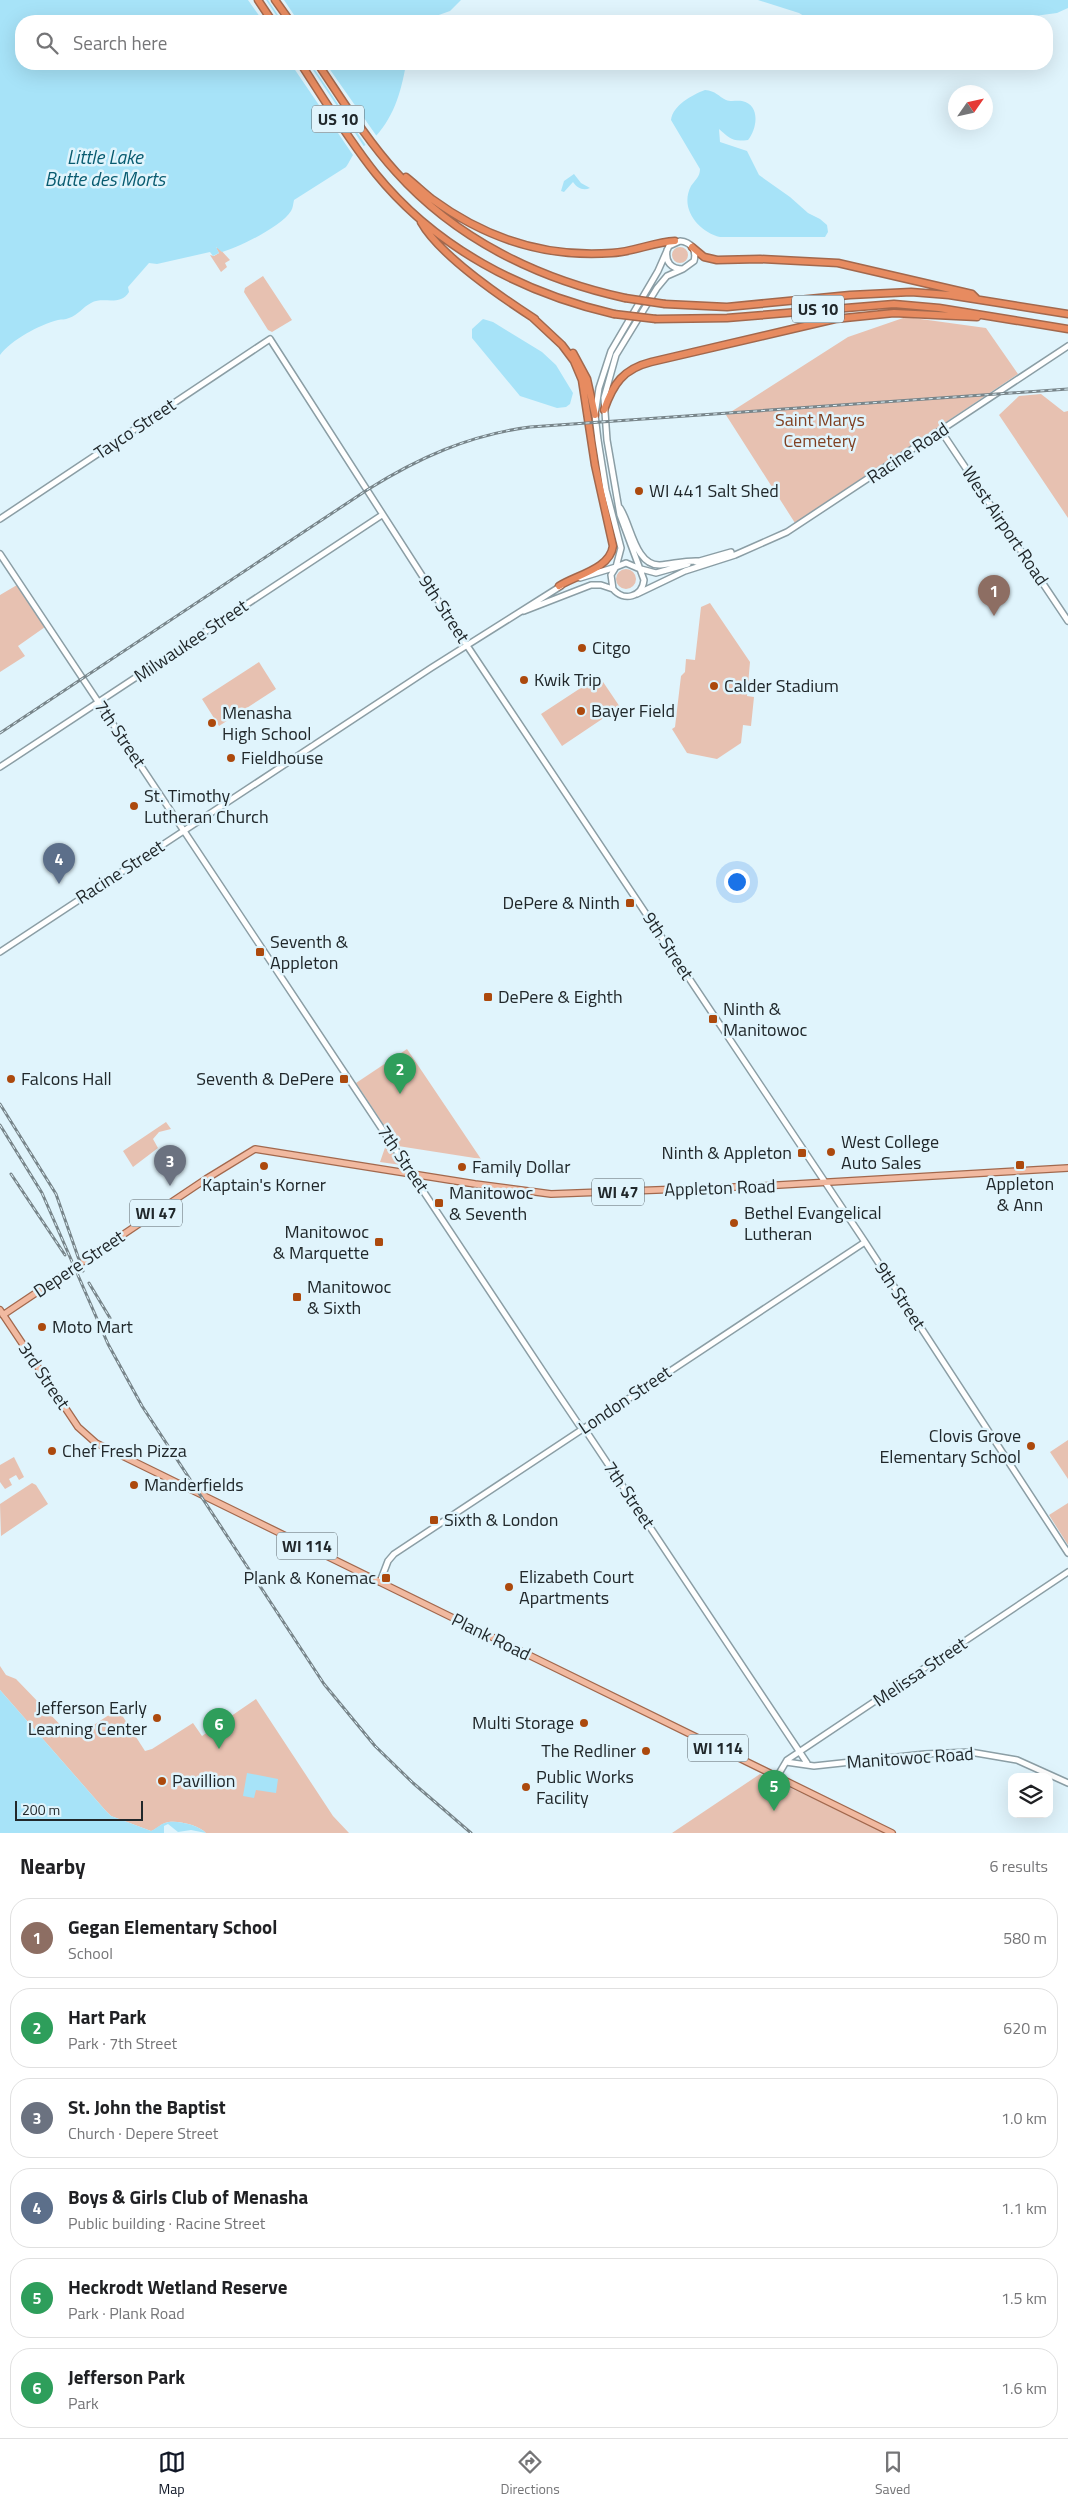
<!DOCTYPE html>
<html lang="en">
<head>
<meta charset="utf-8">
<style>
  :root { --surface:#fff; --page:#f6f6f6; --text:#202124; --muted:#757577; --line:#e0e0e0; --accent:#111827 }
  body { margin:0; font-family:"Titillium Web",sans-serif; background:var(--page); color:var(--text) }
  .controls { position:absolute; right:15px; bottom:15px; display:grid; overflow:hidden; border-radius:10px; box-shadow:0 5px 20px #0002 }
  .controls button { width:45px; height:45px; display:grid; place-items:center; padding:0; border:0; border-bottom:1px solid var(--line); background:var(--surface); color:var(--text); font:25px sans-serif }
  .compass { position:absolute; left:948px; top:85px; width:45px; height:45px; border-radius:50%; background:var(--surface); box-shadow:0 5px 20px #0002; rotate:56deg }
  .scale { position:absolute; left:15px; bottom:12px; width:128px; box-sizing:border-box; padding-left:5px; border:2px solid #21282b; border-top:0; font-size:14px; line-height:18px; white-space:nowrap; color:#21282b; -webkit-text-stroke:4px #e0f4fc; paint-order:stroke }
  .you { position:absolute; left:736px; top:881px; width:18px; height:18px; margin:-12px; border:4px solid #fff; border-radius:50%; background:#1a73e8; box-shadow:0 0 0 8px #1a73e833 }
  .badge { display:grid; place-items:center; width:32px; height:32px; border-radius:50%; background:var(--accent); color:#fff; font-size:16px; font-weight:700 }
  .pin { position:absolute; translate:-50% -41px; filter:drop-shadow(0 1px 2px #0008) }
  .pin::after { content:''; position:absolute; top:26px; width:18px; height:15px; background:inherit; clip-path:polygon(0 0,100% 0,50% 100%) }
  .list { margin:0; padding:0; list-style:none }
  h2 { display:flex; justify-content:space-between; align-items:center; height:65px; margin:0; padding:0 20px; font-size:21px }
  h2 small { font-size:16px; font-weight:400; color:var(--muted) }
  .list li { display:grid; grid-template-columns:32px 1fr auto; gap:15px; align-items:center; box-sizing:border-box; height:80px; margin:0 10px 10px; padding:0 10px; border:1px solid var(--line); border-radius:20px }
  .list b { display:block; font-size:19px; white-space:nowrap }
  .list p { margin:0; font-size:16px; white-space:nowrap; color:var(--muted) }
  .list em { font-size:16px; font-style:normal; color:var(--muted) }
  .icon { flex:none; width:28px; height:28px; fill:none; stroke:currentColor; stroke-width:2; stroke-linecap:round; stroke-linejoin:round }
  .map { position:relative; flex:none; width:1068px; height:1833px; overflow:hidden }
  .search { position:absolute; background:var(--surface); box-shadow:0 5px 20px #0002; left:15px; right:15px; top:15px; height:55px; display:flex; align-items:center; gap:12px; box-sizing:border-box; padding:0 18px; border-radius:20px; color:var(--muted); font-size:19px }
  .sheet { height:605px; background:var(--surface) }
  nav { display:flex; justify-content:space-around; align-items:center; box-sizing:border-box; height:70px; border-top:1px solid var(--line); background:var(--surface); font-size:14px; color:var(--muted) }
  nav a { display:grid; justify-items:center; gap:2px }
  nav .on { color:var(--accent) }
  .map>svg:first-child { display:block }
</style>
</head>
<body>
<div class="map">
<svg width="1068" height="1833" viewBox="0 0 1068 1833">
  <rect width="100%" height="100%" fill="#e0f4fc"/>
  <!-- green -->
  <path fill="#e7c1b1" d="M672 255a8 8 0 1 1 16 0a8 8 0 1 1-16 0Z
    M218,247L230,260L225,263L227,267L221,272L210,255L214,256L219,253L216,248Z
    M263,276L292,320L272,332L268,330L244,292L245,288Z
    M906,317L986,328L1018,374L795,523L726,415L848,337Z
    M1041,394L1064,412L1068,411V518L999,415L1019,396Z
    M616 579a10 10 0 1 1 20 0a10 10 0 1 1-20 0Z
    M17,585L45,627L18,646L25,656L0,672V595Z
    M710,603L750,662L747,696L754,697L751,726L743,725L741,743L717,759L687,753L672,729L675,727L681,676L685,672L686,659L695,660L701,607Z
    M259,662L276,689L219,726L202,699Z
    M599,676L620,707L562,746L541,714Z
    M407,1049L481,1159L398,1146L356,1083Z
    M166,1122L171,1129L159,1132L153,1139L158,1148L133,1167L123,1151Z
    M387,1142L401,1165L380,1162Z
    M1068,1440V1479L1050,1452Z
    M14,1457L24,1477L19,1480L16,1475L9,1479L12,1485L5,1489L0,1482V1465Z
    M32,1483L36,1485L48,1504L1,1536L0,1504Z
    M1068,1503V1545L1049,1515Z
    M0,1666L6,1675L16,1679L71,1736H77L118,1709L145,1751L152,1749L193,1723L202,1736L256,1699L333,1816L349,1833H206C199,1825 175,1819 165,1823C159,1825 156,1830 151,1831L111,1816L105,1810L0,1690Z
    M760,1774L888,1833H672Z"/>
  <!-- water -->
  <path fill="#a7e3f8" d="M0,0H461L450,11L422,21H21V64H406C401,93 393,120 372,140C367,145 361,147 356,152C351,156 350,162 346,167L294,200C293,204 293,208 291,211C282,226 238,248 222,252L216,247L219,253L213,256L210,252L157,264L149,263L128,287L129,292C120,307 103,296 91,303C83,307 78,315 69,318C65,320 62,319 58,320C39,325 11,340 0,355Z
    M758,0H1068V8L1057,13L997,21H812L799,13Z
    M705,90C716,91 718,96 726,100C731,102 737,100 742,101C761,105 757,129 748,140C731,142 730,138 719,129L720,142L747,151L759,175L790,197L808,213L820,219L827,225L828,232L825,237H720C699,232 679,209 691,186C695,180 700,177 700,169L671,120C673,105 692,95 705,90Z
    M574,174L581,183L590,188C583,191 577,188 573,182L564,192L561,191L564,181Z
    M483,319L493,322L542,352L556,365L573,393L570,404L566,407L557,408L520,396L472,338V329Z
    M0,1690L105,1810L111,1816L151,1831C156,1829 159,1825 165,1823C175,1819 199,1825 206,1833L191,1830L178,1832L168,1824L164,1826V1833H0Z
    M247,1773L278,1779L276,1793L256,1790L254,1798L243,1796Z"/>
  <!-- pier -->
  <path fill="#e0f4fc" d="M248,0H266L280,21H263Z
    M268,0H284L298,21H282Z
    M291,64H309L365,148L357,154L355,158Z
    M311,64H326L378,138L371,144L367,147Z"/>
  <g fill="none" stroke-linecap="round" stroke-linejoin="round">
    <!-- secondary casing -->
    <g stroke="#8b9ea5" stroke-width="8">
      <path id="secondary" d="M941,431L1068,621
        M620,508C631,524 635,566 660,565C673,564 686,560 699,561
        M0,519L270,339L466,644L865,1242L1068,1553
        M0,554L552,1385L579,1425L586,1431L807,1763
        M696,562L731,552
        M616,567L621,548L606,490L598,440L595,415L599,388L611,351L658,271L669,246L680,241C691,242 697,250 694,261L683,269C671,269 665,262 667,250
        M640,569L626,563L616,567L611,575L613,589C624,602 642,597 644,580L620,515L607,440L604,398L616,355L657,288L667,276L683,269
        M641,569L656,573L688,564
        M580,578L616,567
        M637,594L685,571L735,555L787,532L1068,346
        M524,611L591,585H601L613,589
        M0,767L382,515
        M0,952L431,668L561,586
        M380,1582L388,1561L394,1554L865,1242
        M786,1762L814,1766L925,1754L970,1752L1017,1760L1068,1783
        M777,1777L787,1760L1068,1572"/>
    </g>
    <!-- primary casing -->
    <g stroke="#a2684d" stroke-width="8">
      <path id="primary" d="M0,1310L78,1427L96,1443L892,1833
        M3,1315L206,1179L255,1149L475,1184L551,1194L761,1186L1068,1168"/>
    </g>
    <!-- highway casing -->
    <g stroke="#a2684d" stroke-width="9">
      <path id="highway" d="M258,0L272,21
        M275,0L290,21
        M301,64C325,101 348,139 376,174C436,248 523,293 614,314
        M318,64C343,101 366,139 396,172C456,239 538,279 625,298
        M406,177C415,184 423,192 432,199C485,238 546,258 612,253C633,252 654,242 675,241
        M421,222C440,256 501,297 535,319
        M692,247L704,257L717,260L760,259L838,263L972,294L977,299
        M665,304L727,307L850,295L911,292L949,295L1068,314
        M532,317L562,345L574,361L582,380L595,465L613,546C610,569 576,575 559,586
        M656,319L727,318L894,304L939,308L1068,329
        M573,353L587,379L595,415
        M604,410C613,384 623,369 651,362L835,319L894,313L977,317"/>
    </g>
    <!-- secondary -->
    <use href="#secondary" stroke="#fff" stroke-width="5"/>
    <!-- primary -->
    <use href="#primary" stroke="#f1b9a0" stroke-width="5.5"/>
    <!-- highway -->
    <use href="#highway" stroke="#e78b60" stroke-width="6"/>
    <!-- rail casing -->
    <g stroke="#78858a" stroke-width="3">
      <path id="rail" d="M0,733L367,490C418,458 469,435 530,427L1068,389
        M0,1104L56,1194L83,1271
        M0,1125L42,1193L108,1344L142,1406L324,1684L375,1746L413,1783L471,1833
        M11,1174L65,1255
        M89,1283L110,1318"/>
    </g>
    <!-- rail -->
    <use href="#rail" stroke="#e0f4fc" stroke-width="1" stroke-dasharray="4" stroke-linecap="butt"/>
    <!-- highway-bridge casing -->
    <g stroke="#a2684d" stroke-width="9" stroke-linecap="butt">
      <path id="highway-bridge" d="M625,298L665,304
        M614,314L656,319"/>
    </g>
    <!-- highway-bridge -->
    <use href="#highway-bridge" stroke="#e78b60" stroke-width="6"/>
  </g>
  <!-- markers -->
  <g fill="#ac490d" stroke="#e0f4fc" stroke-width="2">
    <circle cx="639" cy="491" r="5"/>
    <circle cx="582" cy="648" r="5"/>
    <circle cx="524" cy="680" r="5"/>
    <circle cx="714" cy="686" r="5"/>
    <circle cx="581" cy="711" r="5"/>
    <circle cx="212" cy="723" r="5"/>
    <circle cx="231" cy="758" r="5"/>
    <circle cx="134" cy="806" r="5"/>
    <rect x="625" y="898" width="10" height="10" rx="2.5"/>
    <rect x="255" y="947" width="10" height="10" rx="2.5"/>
    <rect x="483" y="992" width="10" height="10" rx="2.5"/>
    <rect x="708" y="1014" width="10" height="10" rx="2.5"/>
    <circle cx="11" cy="1079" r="5"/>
    <rect x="339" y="1074" width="10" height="10" rx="2.5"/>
    <circle cx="831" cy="1152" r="5"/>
    <rect x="797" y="1148" width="10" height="10" rx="2.5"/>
    <rect x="1015" y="1160" width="10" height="10" rx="2.5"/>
    <circle cx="264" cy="1166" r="5"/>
    <circle cx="462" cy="1167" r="5"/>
    <rect x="434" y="1198" width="10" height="10" rx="2.5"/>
    <circle cx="734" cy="1223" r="5"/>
    <rect x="374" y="1237" width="10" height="10" rx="2.5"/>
    <rect x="292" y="1292" width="10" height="10" rx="2.5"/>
    <circle cx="42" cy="1327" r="5"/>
    <circle cx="1031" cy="1446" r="5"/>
    <circle cx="52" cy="1451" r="5"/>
    <circle cx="134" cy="1485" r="5"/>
    <rect x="429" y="1515" width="10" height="10" rx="2.5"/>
    <rect x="381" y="1573" width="10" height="10" rx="2.5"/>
    <circle cx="509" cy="1587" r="5"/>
    <circle cx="157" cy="1718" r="5"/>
    <circle cx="584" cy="1723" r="5"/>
    <circle cx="646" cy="1751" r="5"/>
    <circle cx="162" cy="1781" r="5"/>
    <circle cx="526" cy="1787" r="5"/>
  </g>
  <g text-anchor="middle" stroke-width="5" stroke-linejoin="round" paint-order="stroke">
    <!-- shield labels -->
    <g fill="#e0f4fc" stroke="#5a656a" stroke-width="1">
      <rect x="312" y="105.5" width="52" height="27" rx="4"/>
      <rect x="792" y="295.5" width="52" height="27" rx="4"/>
      <rect x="592" y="1178.5" width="52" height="27" rx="4"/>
      <rect x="130" y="1199.5" width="52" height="27" rx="4"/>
      <rect x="277" y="1532.5" width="60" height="27" rx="4"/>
      <rect x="688" y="1734.5" width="60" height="27" rx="4"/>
    </g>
    <g font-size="16" font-weight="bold" fill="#21282b">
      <text x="338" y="125">US 10</text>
      <text x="818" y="315">US 10</text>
      <text x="618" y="1198">WI 47</text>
      <text x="156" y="1219">WI 47</text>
      <text x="307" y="1552">WI 114</text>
      <text x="718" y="1754">WI 114</text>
    </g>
    <!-- park labels -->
    <g font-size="18" fill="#804123" stroke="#e0f4fc">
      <text x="820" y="426">Saint Marys<tspan x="820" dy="21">Cemetery</tspan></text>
    </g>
    <!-- street labels -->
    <g font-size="18" fill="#21282b" stroke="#e0f4fc">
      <text transform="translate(135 429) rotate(-34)" y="6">Tayco Street</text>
      <text transform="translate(908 453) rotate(-34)" y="6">Racine Road</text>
      <text transform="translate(1005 526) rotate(56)" y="6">West Airport Road</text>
      <text transform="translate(444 609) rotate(57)" y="6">9th Street</text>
      <text transform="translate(191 641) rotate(-34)" y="6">Milwaukee Street</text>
      <text transform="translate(120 734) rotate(56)" y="6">7th Street</text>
      <text transform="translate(120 872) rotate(-33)" y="6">Racine Street</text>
      <text transform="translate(668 946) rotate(57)" y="6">9th Street</text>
      <text transform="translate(403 1159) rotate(56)" y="6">7th Street</text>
      <text transform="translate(720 1188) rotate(-2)" y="6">Appleton Road</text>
      <text transform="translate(79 1264) rotate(-34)" y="6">Depere Street</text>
      <text transform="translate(900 1296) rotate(57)" y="6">9th Street</text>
      <text transform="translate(44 1376) rotate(56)" y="6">3rd Street</text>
      <text transform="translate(625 1400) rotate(-34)" y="6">London Street</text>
      <text transform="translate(629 1495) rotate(56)" y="6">7th Street</text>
      <text transform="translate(491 1637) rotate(26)" y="6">Plank Road</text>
      <text transform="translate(920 1672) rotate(-34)" y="6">Melissa Street</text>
      <text transform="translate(910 1758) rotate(-4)" y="6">Manitowoc Road</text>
    </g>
    <!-- poi labels -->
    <g font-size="18" fill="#21282b" stroke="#e0f4fc" text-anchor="start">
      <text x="649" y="497">WI 441 Salt Shed</text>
      <text x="592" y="654">Citgo</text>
      <text x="534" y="686">Kwik Trip</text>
      <text x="724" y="692">Calder Stadium</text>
      <text x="591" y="717">Bayer Field</text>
      <text x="222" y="719">Menasha<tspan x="222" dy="21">High School</tspan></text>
      <text x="241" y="764">Fieldhouse</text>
      <text x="144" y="802">St. Timothy<tspan x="144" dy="21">Lutheran Church</tspan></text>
      <text x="620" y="909" text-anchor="end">DePere &amp; Ninth</text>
      <text x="270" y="948">Seventh &amp;<tspan x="270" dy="21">Appleton</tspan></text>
      <text x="498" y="1003">DePere &amp; Eighth</text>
      <text x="723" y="1015">Ninth &amp;<tspan x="723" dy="21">Manitowoc</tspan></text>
      <text x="21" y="1085">Falcons Hall</text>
      <text x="334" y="1085" text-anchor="end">Seventh &amp; DePere</text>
      <text x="841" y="1148">West College<tspan x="841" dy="21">Auto Sales</tspan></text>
      <text x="792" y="1159" text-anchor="end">Ninth &amp; Appleton</text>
      <text x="472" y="1173">Family Dollar</text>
      <text x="1020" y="1190" text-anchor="middle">Appleton<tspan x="1020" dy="21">&amp; Ann</tspan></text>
      <text x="264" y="1191" text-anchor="middle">Kaptain's Korner</text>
      <text x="449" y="1199">Manitowoc<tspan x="449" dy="21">&amp; Seventh</tspan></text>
      <text x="744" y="1219">Bethel Evangelical<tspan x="744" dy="21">Lutheran</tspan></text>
      <text x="369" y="1238" text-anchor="end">Manitowoc<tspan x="369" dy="21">&amp; Marquette</tspan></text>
      <text x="307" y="1293">Manitowoc<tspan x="307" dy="21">&amp; Sixth</tspan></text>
      <text x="52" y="1333">Moto Mart</text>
      <text x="1021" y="1442" text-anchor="end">Clovis Grove<tspan x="1021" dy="21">Elementary School</tspan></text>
      <text x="62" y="1457">Chef Fresh Pizza</text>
      <text x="144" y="1491">Manderfields</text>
      <text x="444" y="1526">Sixth &amp; London</text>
      <text x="519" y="1583">Elizabeth Court<tspan x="519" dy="21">Apartments</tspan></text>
      <text x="376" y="1584" text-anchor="end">Plank &amp; Konemac</text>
      <text x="147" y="1714" text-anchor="end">Jefferson Early<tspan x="147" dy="21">Learning Center</tspan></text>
      <text x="574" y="1729" text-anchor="end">Multi Storage</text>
      <text x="636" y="1757" text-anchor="end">The Redliner</text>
      <text x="536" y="1783">Public Works<tspan x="536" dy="21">Facility</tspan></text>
      <text x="172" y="1787">Pavillion</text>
    </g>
    <!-- water labels -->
    <g font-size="19" font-style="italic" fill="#085b70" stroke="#e0f4fc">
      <text x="105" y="164">Little Lake<tspan x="105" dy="22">Butte des Morts</tspan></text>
    </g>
  </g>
</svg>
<div class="controls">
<button><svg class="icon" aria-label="layers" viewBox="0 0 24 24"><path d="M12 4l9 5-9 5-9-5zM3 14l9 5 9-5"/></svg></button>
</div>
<svg class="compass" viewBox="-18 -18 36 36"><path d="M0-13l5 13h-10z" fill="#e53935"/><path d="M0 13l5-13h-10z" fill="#757577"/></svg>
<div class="scale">200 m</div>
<div class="you"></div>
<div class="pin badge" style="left:994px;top:616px;background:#8d6e63">1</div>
<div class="pin badge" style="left:400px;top:1094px;background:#2e9e5b">2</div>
<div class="pin badge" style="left:170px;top:1186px;background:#6b7280">3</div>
<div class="pin badge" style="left:59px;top:884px;background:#5c6f8a">4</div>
<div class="pin badge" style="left:774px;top:1811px;background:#2e9e5b">5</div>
<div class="pin badge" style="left:219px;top:1749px;background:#2e9e5b">6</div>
<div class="search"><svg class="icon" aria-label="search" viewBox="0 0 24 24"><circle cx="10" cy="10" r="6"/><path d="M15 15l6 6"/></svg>Search here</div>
</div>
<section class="sheet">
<h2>Nearby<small>6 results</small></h2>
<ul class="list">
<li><span class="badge" style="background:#8d6e63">1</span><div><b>Gegan Elementary School</b><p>School</p></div><em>580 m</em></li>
<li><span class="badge" style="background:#2e9e5b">2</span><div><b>Hart Park</b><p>Park · 7th Street</p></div><em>620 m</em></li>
<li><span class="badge" style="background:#6b7280">3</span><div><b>St. John the Baptist</b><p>Church · Depere Street</p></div><em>1.0 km</em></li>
<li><span class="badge" style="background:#5c6f8a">4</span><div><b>Boys &amp; Girls Club of Menasha</b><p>Public building · Racine Street</p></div><em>1.1 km</em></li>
<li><span class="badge" style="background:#2e9e5b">5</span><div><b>Heckrodt Wetland Reserve</b><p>Park · Plank Road</p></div><em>1.5 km</em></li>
<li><span class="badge" style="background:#2e9e5b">6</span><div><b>Jefferson Park</b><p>Park</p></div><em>1.6 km</em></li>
</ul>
</section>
<nav>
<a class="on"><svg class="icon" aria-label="map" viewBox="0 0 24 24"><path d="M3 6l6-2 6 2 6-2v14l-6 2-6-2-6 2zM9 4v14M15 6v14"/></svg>Map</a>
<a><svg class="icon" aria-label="directions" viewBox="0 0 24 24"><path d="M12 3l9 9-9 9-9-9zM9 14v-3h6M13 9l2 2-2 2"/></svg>Directions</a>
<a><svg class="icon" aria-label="saved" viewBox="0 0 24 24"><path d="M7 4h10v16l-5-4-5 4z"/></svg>Saved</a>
</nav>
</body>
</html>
